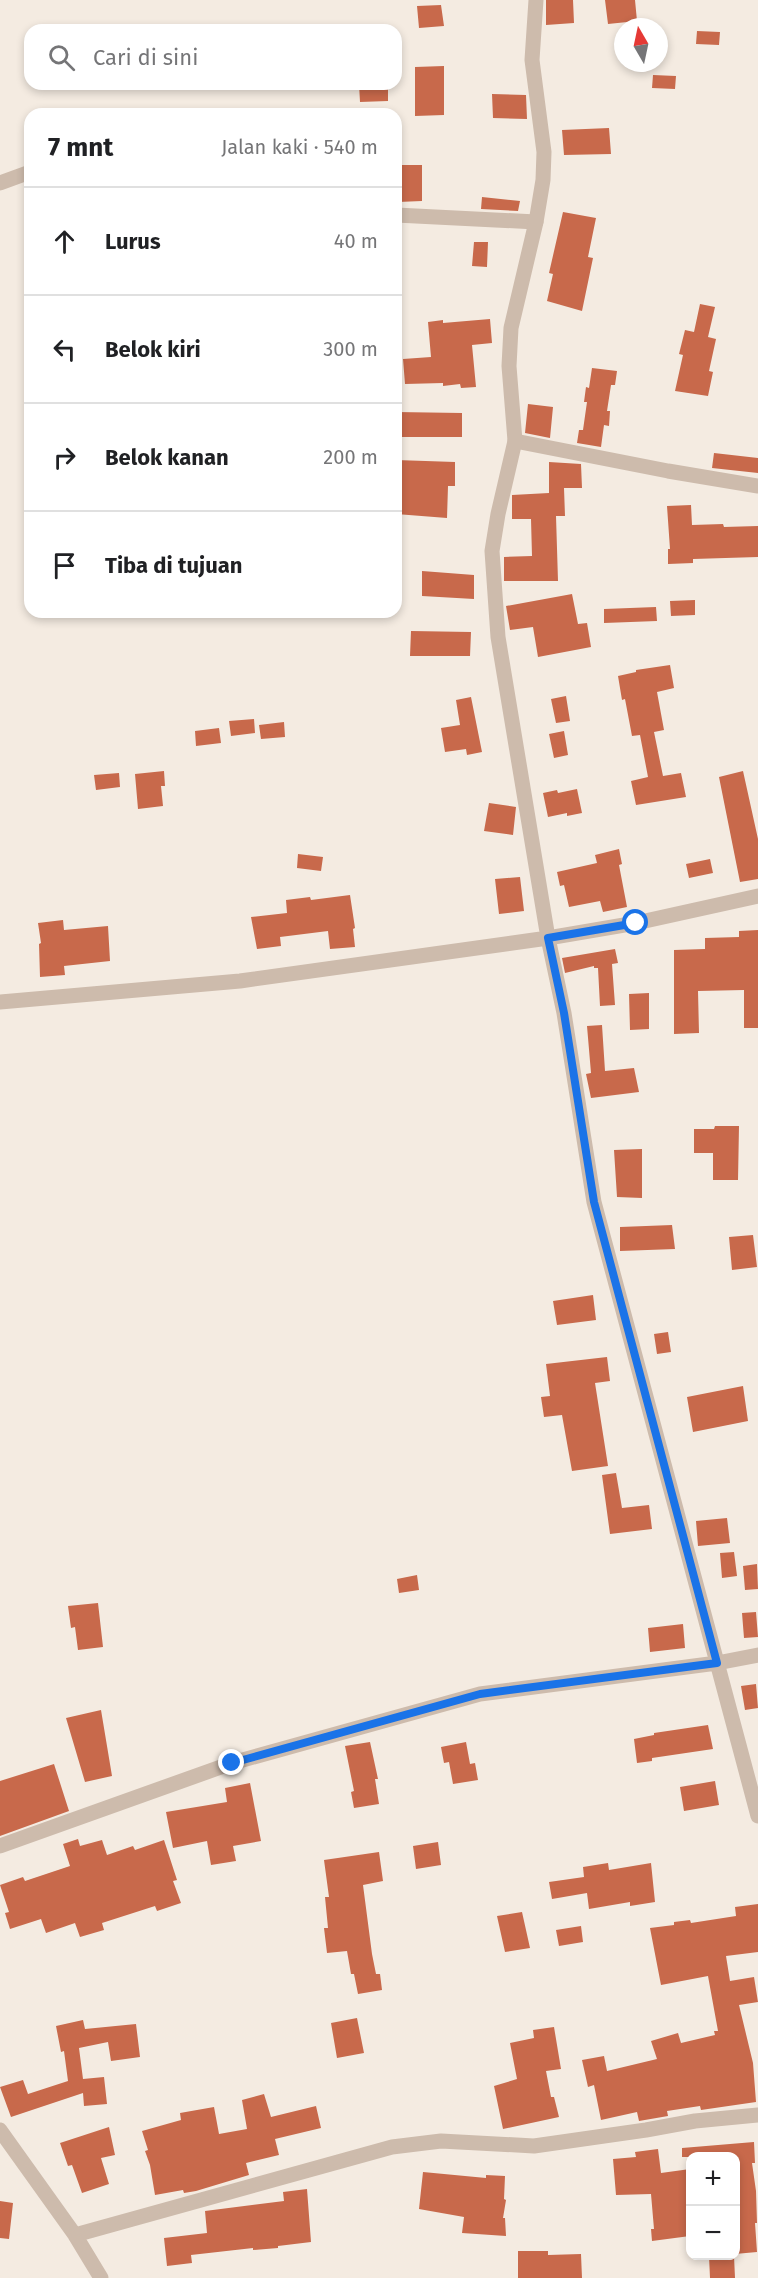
<!DOCTYPE html>
<html lang="id">
<head>
<meta charset="utf-8">
<style>
  :root { --surface:#fff; --page:#f2f2f2; --text:#202124; --muted:#757577; --line:#e0e0e0 }
  body { margin:0; font-family:"Fira Sans",sans-serif; background:var(--page); color:var(--text) }
  .controls { position:absolute; right:18px; bottom:18px; display:grid; overflow:hidden; border-radius:12px; box-shadow:0 3px 9px #0003 }
  .controls button { width:54px; height:54px; display:grid; place-items:center; padding:0; border:0; border-bottom:2px solid var(--line); background:var(--surface); color:var(--text); font:30px sans-serif }
  .compass { position:absolute; left:614px; top:18px; width:54px; height:54px; border-radius:50%; background:var(--surface); box-shadow:0 3px 9px #0003; rotate:351deg }
  .stop { position:absolute; width:18px; height:18px; margin:-14px; border:4px solid #1a73e8; border-radius:50%; background:#fff }
  .stop.end { background:#1a73e8; border-color:#fff; box-shadow:0 2px 6px #0008 }
  .list { margin:0; padding:0; list-style:none }
  h2 { display:flex; justify-content:space-between; align-items:center; height:78px; margin:0; padding:0 24px; font-size:26px }
  h2 small { font-size:20px; font-weight:400; color:var(--muted) }
  .list li { display:grid; grid-template-columns:39px 1fr auto; gap:18px; align-items:center; box-sizing:border-box; height:108px; padding:0 24px; border-top:2px solid var(--line) }
  .list b { display:block; font-size:22px; white-space:nowrap }
  .list em { font-size:20px; font-style:normal; color:var(--muted) }
  .icon { flex:none; width:33px; height:33px; fill:none; stroke:currentColor; stroke-width:2; stroke-linecap:round; stroke-linejoin:round }
  .map { position:relative; flex:none; width:758px; height:2278px; overflow:hidden }
  .search { position:absolute; background:var(--surface); box-shadow:0 3px 9px #0003; left:24px; top:24px; width:378px; height:66px; display:flex; align-items:center; gap:15px; box-sizing:border-box; padding:0 21px; border-radius:18px; color:var(--muted); font-size:22px }
  .panel { position:absolute; background:var(--surface); box-shadow:0 3px 9px #0003; left:24px; top:108px; width:378px; height:510px; border-radius:18px }
  .map>svg:first-child { display:block }
</style>
</head>
<body>
<div class="map">
<svg width="758" height="2278" viewBox="0 0 758 2278">
  <rect width="100%" height="100%" fill="#f4ebe1"/>
  <!-- building -->
  <path fill="#c8694b" d="M546,0H573L574,23L546,25Z
    M605,0H635L637,21L608,24Z
    M441,5L444,26L419,28L417,6Z
    M697,31L720,32L719,45L696,44Z
    M444,66V115L415,116V67Z
    M653,75L676,76L675,89L652,88Z
    M359,84H388V101L360,102Z
    M492,94L526,95L527,119L493,118Z
    M609,128L611,154L564,155L562,130Z
    M398,165H422V201L398,202Z
    M482,197L520,201L518,211L481,209Z
    M563,212L596,218L588,257L593,258L582,311L547,301L553,274L549,273Z
    M474,242H488L487,267L472,266Z
    M700,304L715,307L708,337L716,339L709,371L713,372L708,396L675,391L683,355L679,354L685,330L694,332Z
    M490,319L492,343L472,345L476,387L461,388L460,384L443,386V383L405,384L403,359L431,357L428,322L443,320V323Z
    M592,368L617,371L615,385H611L607,411H610L609,426L604,425L601,447L577,443L579,430H583L587,402H584L586,387L589,388Z
    M528,404L553,407L550,438L525,433Z
    M396,412L462,413V437H396Z
    M714,453L758,458V473L712,468Z
    M396,460L455,462V486H448L447,518L396,514Z
    M549,462L581,464L582,488H564L565,516H556L558,581H504V557L532,556L531,519H512V495L549,493Z
    M691,505L692,525L723,524L724,527L758,526V557L693,559V563L668,564V549H670L667,506Z
    M422,571L474,575V599L422,596Z
    M572,594L578,624L587,623L591,647L538,657L533,627L510,630L506,606Z
    M695,600V615L671,616L670,601Z
    M656,607L657,621L604,623V609Z
    M411,631L471,632L470,656H410Z
    M670,665L674,688L657,692L664,730L654,732L663,776L681,773L686,797L636,805L631,781L648,777L640,735L632,736L625,699L622,700L618,676L636,672V670Z
    M566,696L570,721L556,723L551,699Z
    M471,697L482,752L467,755L466,749L445,752L441,728L460,725L456,700Z
    M254,719L255,733L231,736L229,721Z
    M284,722L285,737L261,739L259,725Z
    M219,728L221,743L196,746L195,731Z
    M564,731L568,755L554,758L549,734Z
    M164,771L165,786H161L163,806L138,809L135,774Z
    M743,771L758,839V879L740,882L719,777Z
    M119,773L120,787L96,790L94,775Z
    M577,789L582,813L567,816V813L548,817L543,793L557,790L558,793Z
    M489,803L516,807L513,835L484,831Z
    M619,849L622,864L619,865L627,907L603,912L600,901L569,907L564,885L560,886L557,872L597,863L595,855Z
    M298,854L323,857L321,871L297,868Z
    M710,859L713,873L689,878L686,864Z
    M520,877L524,911L499,914L495,879Z
    M350,895L355,928L353,929L355,947L330,949L328,931L280,937L281,946L257,949L251,917L287,913L286,900L310,897L311,900Z
    M63,920L64,930L108,926L110,961L64,966L65,975L40,977L39,944L41,943L38,923Z
    M758,930V1028H744V990L698,991L699,1033L674,1034V950L705,949V938L739,937V931Z
    M615,949L618,963L612,964L615,1005L600,1006L598,968H594V966L565,973L562,958Z
    M649,993V1029L630,1030L629,994Z
    M602,1025L605,1071L634,1068L639,1092L591,1098L586,1074L591,1073L587,1026Z
    M715,1126H739L738,1180H713V1153H694V1129H714Z
    M642,1149V1198L617,1197L614,1150Z
    M672,1225L675,1249L620,1251V1227Z
    M753,1235L757,1267L732,1270L729,1237Z
    M593,1295L596,1320L557,1325L553,1301Z
    M668,1332L671,1352L657,1354L654,1334Z
    M607,1357L610,1381L595,1383L608,1466L572,1471L562,1415L544,1417L541,1397L550,1396L546,1364Z
    M743,1386L748,1421L693,1432L687,1397Z
    M616,1473L622,1508L649,1505L652,1529L610,1534L602,1475Z
    M727,1518L730,1543L698,1546L696,1521Z
    M734,1552L737,1576L722,1578L720,1553Z
    M757,1564L758,1589L745,1590L743,1566Z
    M417,1575L419,1590L399,1593L397,1579Z
    M98,1603L103,1647L78,1650L75,1627L71,1628L68,1606Z
    M756,1612L758,1637L744,1638L742,1613Z
    M683,1624L685,1648L650,1652L648,1628Z
    M756,1684L758,1708L745,1710L741,1686Z
    M101,1710L112,1776L85,1782L66,1718Z
    M708,1725L713,1749L652,1758V1761L637,1763L634,1739L654,1735V1733Z
    M370,1742L378,1779H375L379,1804L354,1808L351,1792L354,1791L345,1746Z
    M466,1742L470,1764L475,1763L478,1780L453,1784L449,1762L444,1763L441,1747Z
    M54,1764L69,1811L0,1836V1781Z
    M715,1781L719,1805L684,1811L680,1787Z
    M250,1783L261,1841L233,1846L236,1861L211,1865L207,1841L173,1848L166,1812L227,1802L225,1788Z
    M78,1839L80,1846L102,1840L107,1855L133,1846L135,1850L164,1840L177,1880L173,1881L181,1903L157,1911L155,1906L102,1923L104,1930L80,1937L75,1923L46,1933L41,1919L10,1929L5,1913L9,1912L0,1885L23,1877L25,1881L70,1866L63,1844Z
    M438,1842L441,1865L416,1869L413,1846Z
    M379,1852L383,1881L363,1885L372,1954L376,1974H380L382,1990L358,1994L354,1974H351L347,1951L327,1953L324,1928H328L325,1897H329L324,1860Z
    M608,1863L609,1870L651,1863L655,1902L630,1906V1902L589,1909L587,1893L552,1899L549,1882L584,1877L583,1867Z
    M758,1904V1952L726,1956L730,1981L754,1977L758,2002L739,2005L753,2063L756,2102L701,2110L700,2106L667,2111L668,2116L639,2121L637,2112L601,2120L594,2085L588,2087L582,2060L604,2056L607,2071L657,2059L651,2041L678,2033L681,2043L715,2035L714,2031H718L708,1976L661,1985L650,1928L674,1925V1922L690,1920L691,1923L736,1916L735,1907Z
    M522,1912L530,1948L505,1952L497,1916Z
    M581,1926L583,1942L559,1946L556,1930Z
    M357,2018L364,2053L337,2058L331,2023Z
    M83,2020L85,2029L136,2024L140,2057L111,2061L108,2042L79,2048L83,2079L104,2077L107,2104L84,2106L83,2093L11,2117L0,2087L23,2080L28,2094L68,2081L64,2051L61,2052L56,2026Z
    M554,2027L561,2069L546,2071L551,2097H554L559,2117L503,2129L494,2086L517,2079L510,2043L534,2038L533,2030Z
    M264,2094L271,2117L316,2106L321,2128L275,2139L279,2155L246,2163L249,2175L196,2191L184,2193L183,2190L155,2195L150,2165L145,2151L148,2150L142,2131L181,2120L180,2113L214,2107L219,2134L247,2129L242,2100Z
    M109,2127L115,2155L101,2158L109,2184L82,2193L72,2165L68,2166L60,2143Z
    M754,2142L755,2163H752L756,2191L757,2223H755L757,2252L735,2254V2226H738L737,2198H739L735,2157H682V2148Z
    M658,2149L661,2173L690,2169V2236L652,2241L651,2229H654L651,2194L616,2195L613,2159L636,2157L635,2152Z
    M423,2172L486,2178V2175L505,2176L504,2199L506,2200L503,2218H505L506,2236L462,2233L464,2217L419,2209Z
    M307,2189L311,2242L278,2246V2248L253,2250V2248L191,2255L192,2263L167,2266L164,2238L207,2233L205,2211L284,2201L283,2192Z
    M0,2201L13,2203L9,2239L0,2238Z
    M518,2251H548V2255L581,2254L582,2278H518Z
    M709,2256H734L735,2278H710Z"/>
  <g fill="none" stroke-linecap="round" stroke-linejoin="round">
    <!-- minor -->
    <path stroke="#cdbbac" stroke-width="15" d="M0,183L30,172
      M396,215L536,222
      M515,441L668,471L758,486
      M548,938L564,1013L594,1202L758,1816
      M0,1846L232,1763L480,1694L717,1663L758,1655
      M0,2130L75,2235L101,2278
      M75,2235L392,2147L441,2141L534,2146L646,2130L695,2121L758,2115"/>
    <!-- tertiary -->
    <path stroke="#cdbbac" stroke-width="15" d="M536,0L532,60L544,152L543,180L536,222L511,328L509,366L515,441L498,514L492,551L498,637L548,938
      M0,1002L240,981L548,938L636,923L758,896"/>
  </g>
  <g fill="none" stroke-linecap="round" stroke-linejoin="round">
    <!-- route -->
    <path stroke="#1a73e8" stroke-width="8" d="M232,1763L480,1694L717,1663L594,1202L564,1013L548,938L636,923"/>
  </g>
</svg>
<div class="controls">
<button>+</button>
<button>−</button>
</div>
<svg class="compass" viewBox="-18 -18 36 36"><path d="M0-13l5 13h-10z" fill="#e53935"/><path d="M0 13l5-13h-10z" fill="#757577"/></svg>
<div class="stop" style="left:636px;top:923px"></div>
<div class="stop end" style="left:232px;top:1763px"></div>
<div class="search"><svg class="icon" aria-label="search" viewBox="0 0 24 24"><circle cx="10" cy="10" r="6"/><path d="M15 15l6 6"/></svg>Cari di sini</div>
<section class="panel">
<h2>7 mnt<small>Jalan kaki · 540 m</small></h2>
<ul class="list">
<li><svg class="icon" aria-label="ahead" viewBox="0 0 24 24"><path d="M12 20V5M6 11l6-6 6 6"/></svg><div><b>Lurus</b></div><em>40 m</em></li>
<li><svg class="icon" aria-label="left" viewBox="0 0 24 24"><path d="M17 20v-9H6M10 6l-5 5 5 5"/></svg><div><b>Belok kiri</b></div><em>300 m</em></li>
<li><svg class="icon" aria-label="right" viewBox="0 0 24 24"><path d="M7 20v-9h11M14 6l5 5-5 5"/></svg><div><b>Belok kanan</b></div><em>200 m</em></li>
<li><svg class="icon" aria-label="arrive" viewBox="0 0 24 24"><path d="M6 21V4h12l-3 4 3 4H6"/></svg><div><b>Tiba di tujuan</b></div></li>
</ul>
</section>
</div>
</body>
</html>
